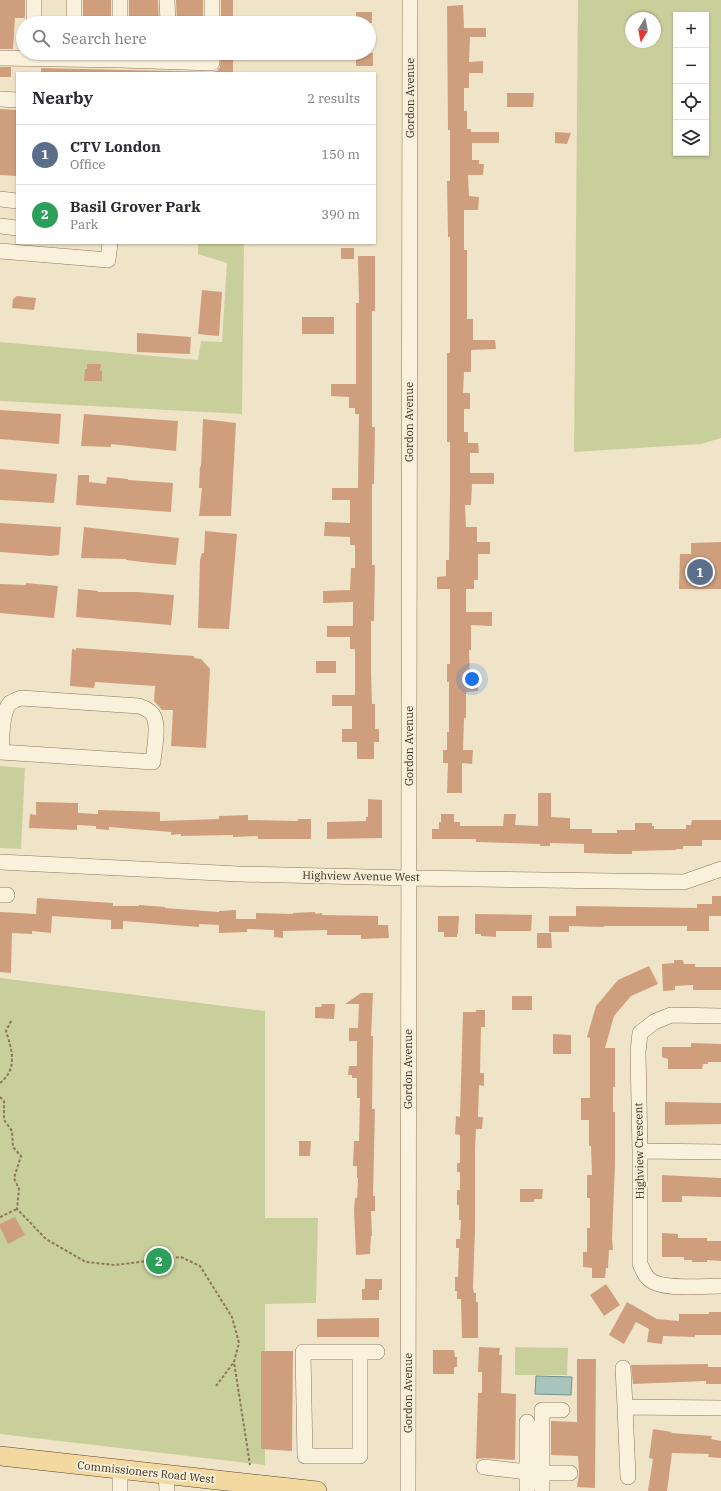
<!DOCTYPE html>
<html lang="en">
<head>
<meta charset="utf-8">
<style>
  :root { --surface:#fff; --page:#f7f7f7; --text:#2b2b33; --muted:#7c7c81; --line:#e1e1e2; --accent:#db2777 }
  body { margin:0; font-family:"IBM Plex Serif",serif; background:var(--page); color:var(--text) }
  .controls { position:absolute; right:12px; top:12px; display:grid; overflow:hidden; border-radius:0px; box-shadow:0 1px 3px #0004 }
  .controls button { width:36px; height:36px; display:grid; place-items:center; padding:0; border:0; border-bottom:1px solid var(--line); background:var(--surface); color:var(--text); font:20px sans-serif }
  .compass { position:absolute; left:625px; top:12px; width:36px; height:36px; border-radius:50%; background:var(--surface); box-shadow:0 1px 3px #0004; rotate:190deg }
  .you { position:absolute; left:472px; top:679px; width:14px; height:14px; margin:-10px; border:3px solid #fff; border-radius:50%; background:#1a73e8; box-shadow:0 0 0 6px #1a73e833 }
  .badge { display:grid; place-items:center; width:26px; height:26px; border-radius:50%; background:var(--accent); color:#fff; font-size:13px; font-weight:700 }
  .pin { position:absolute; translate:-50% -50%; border:2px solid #fff; box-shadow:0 1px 4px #0006 }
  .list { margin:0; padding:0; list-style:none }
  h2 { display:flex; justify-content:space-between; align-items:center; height:52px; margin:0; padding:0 16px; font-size:17px }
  h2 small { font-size:13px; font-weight:400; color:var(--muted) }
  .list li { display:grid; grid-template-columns:26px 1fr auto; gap:12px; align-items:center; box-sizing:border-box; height:60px; padding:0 16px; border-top:1px solid var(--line) }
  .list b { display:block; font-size:15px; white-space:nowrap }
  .list p { margin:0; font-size:13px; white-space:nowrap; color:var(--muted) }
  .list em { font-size:13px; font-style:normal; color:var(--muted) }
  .icon { flex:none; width:22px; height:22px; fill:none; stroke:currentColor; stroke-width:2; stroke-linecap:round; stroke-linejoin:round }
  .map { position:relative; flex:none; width:721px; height:1491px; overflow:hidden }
  .search { position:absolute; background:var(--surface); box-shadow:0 1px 3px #0004; left:16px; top:16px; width:360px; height:44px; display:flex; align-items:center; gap:10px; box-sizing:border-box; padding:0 14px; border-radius:22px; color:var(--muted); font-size:15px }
  .panel { position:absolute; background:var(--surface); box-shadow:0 1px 3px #0004; left:16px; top:72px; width:360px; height:172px; border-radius:0px }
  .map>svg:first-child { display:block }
</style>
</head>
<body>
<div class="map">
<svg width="721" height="1491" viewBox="0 0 721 1491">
  <rect width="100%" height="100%" fill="#f0e4c8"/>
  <!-- green -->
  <path fill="#c9cf9b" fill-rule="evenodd" d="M578,0H721V438L701,444L574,452ZM676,15H706V153H676ZM631,18H655V42H631Z
    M198,243H244L242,414L0,401V342L198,360L201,341L222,342L227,263L198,254Z
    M0,766L25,768L21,849L0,848Z
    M0,978L265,1011V1218H318L316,1303L265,1304V1465L0,1434Z
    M515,1347L568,1348L567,1375H515Z"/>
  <!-- water -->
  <path fill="#a9c4bc" stroke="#6f938a" d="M536,1376L572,1377L571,1395L535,1394Z"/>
  <!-- building -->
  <path fill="#cf9f7d" d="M0,0H25V18H15L13,49H0Z
    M83,0H111V23H83Z
    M129,0H158L159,23H129Z
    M176,0H203V23H177Z
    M221,0H233V23H221Z
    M463,5L464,28H486V37H470L469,62L483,61V73H469V88H464V111H467V129H471V132H499V143H472V160H479V164H484L483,175H468L469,196L479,197L478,210H464V250H467V319H473V340H495L496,349L471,350V372H464L463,393H470V409H464V432H468V443H478L479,453H470V473H494V484H472L471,505H465L466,527H477V542H490V554H478V580H474V589H466V612H492V626L471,625V650H469L470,683H478V691L466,692V718H464L463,750H473L472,764L462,763V793H447L448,763H443V750H447V732H449V682H447V664H450V589H437V577L446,576V560H449L450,490V442H447V353H450V237H448L447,181H450V130H448L447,6Z
    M356,12H372V23H356Z
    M221,53H233V73H41V68L212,72L217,71L220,67Z
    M356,53H373V66H356Z
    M0,67H11V77H0Z
    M507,93H534L533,107H507Z
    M0,109L17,110V176L0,175Z
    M555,132L571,133L567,144L555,143Z
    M341,248H354V259H341Z
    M358,256H375V311H372V427H375L374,484H372V565H375L374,621H371V670L372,704H375V729H379V742H374V759H357V742H342V729H352V706H332V695H355V649H350V637H327V626H353V602L323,603V591L350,590L351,568H355V545H350V537L324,536L325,522L350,523V500H332V488H358L359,414H355V408H349V397L331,396V384H356V303H359Z
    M202,290L222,292L219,336L198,334Z
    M17,296L36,298L34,310L12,308L13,299Z
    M302,317H334V334H302Z
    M137,333L191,337L190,354L137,352Z
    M87,364H101L100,371H102V381H84L85,369H87Z
    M0,410L61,414L59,444L0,439Z
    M84,414L178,421L176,451L111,444V447L81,446Z
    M203,419L236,423L231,516H199L202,488H199L200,466L201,467Z
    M0,469L57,474L54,503L0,500Z
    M78,475H89V482L106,484L107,477L128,479V480L173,483L171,512L76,505Z
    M0,523L61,527L59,555L51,556L0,552Z
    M84,527L179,538L176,565L151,563L126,560V559L81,558Z
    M205,531L237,534L229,629L198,628L200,560L202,553H204Z
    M721,542V589H679L680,554H691V543Z
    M26,583L58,586L54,618L0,613V584L26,585Z
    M78,589L98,591V592H137L174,595L171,625L76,617Z
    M76,648L194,656V658L201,659L210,669L206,748L171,746L173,710H162L154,701L155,686L95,682L94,688L70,686L72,649L76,650Z
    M316,661H336V673H316Z
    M538,793H551V817L570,818V829H592V833H617V830H635V823H652V826H654V829H686V825H691L692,820H721V840H702V846H683V849H676V850L632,851V854H617L584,853V844L550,843V846H540V844L476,842V839H432V829H439V822H441V814H454V822H460V826H503L504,814H516L515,825L538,826Z
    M368,799L382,800V838L327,839V822L366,821V817H368Z
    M36,802L78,803V813L98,814V810L160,812V821L219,819V816L248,815V820L298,821V819H311V839H258V836L233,837V835L181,836V834L171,835V832L109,827V830L96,829V826L77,825V830L29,828L30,814L36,815Z
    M712,896H721V916H709V931H687V926H604V927L569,926V932H549V916H576V906L697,908V904H712Z
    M37,898L113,903V906H139V905L165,907V908L219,912V911L236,910V919H256V913L293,914V913L315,912V914L322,913V915L378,916V925H388L389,938L361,939V935H327V930L283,931V938L274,937V930L247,929V932L219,933V925L199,924V927L123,921V929H111V920L52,916L51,933L32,931V934L12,933L11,973L0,972V912L36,914Z
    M475,914L532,915L531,931H496V937L481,936V934H475Z
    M438,916H459L458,934H457V937H444V932H438Z
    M537,933H551L552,948H537Z
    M674,960H683L684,964H695V967H721V990H693V985L675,986V990L663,991L662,964L674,963Z
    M649,966L658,984L631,996L614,1016L605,1048H615V1087H613V1112H615V1165L612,1238L613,1250H609L608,1268H606L605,1278H592V1268L583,1267V1252H587V1228H590V1198H587V1175H592L591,1146H589V1120H581V1098H590V1038L587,1037L596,1006L618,980Z
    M361,993H373L371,1036H373L372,1109H375L373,1196H375V1211H371L372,1236H371L370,1254L356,1255L354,1210L355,1198H357L358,1178H357V1166H353L354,1141H359L360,1098H357V1078H352V1075H348L349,1066H357V1041H349V1028H358L359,1004H345Z
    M512,996H532V1010H512Z
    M322,1004H335L334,1019L315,1018V1007H321Z
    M476,1010H485V1027H481L480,1073H484V1086L479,1085L478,1117H483L482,1129H476L475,1149V1229L473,1288L474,1293H476V1302H478V1338H462L461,1299H457V1291H455V1277H458L459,1248H456V1239H460L461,1220H459V1205H457V1190H460V1172H457V1163H460V1135L455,1134L456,1116L460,1117L463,1012H476Z
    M553,1034L571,1035V1054H553Z
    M691,1043L721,1044V1062H708V1064H703L702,1069H668V1059L662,1057V1047H691Z
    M665,1102L721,1103V1124L665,1125Z
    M299,1141H311L310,1156H299Z
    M662,1175L721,1178V1197L682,1196V1202H662Z
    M520,1189H543L542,1199H534V1202H520Z
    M15,1217L25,1235L8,1244L0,1227V1224Z
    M662,1233L678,1234V1238H707V1241H721V1261L707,1260V1262H692V1260H684V1257H662Z
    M365,1279H382V1290H379V1300H362V1289H365Z
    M606,1284L620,1305L604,1316L590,1295Z
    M627,1302L657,1319L679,1321V1314H709V1312H721V1335H695V1337L663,1336L662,1344L647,1342L649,1329L636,1322L624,1344L609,1335Z
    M379,1318V1337H317V1319Z
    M479,1347L500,1348L499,1355H502L501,1393L516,1394L515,1460L485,1458L476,1459L478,1393H482V1372H478Z
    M433,1350H454L455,1357H457V1367H454V1374H433Z
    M261,1351H293L292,1451L261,1449Z
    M577,1359H596L595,1488L577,1487L579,1473L578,1456L551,1455V1421L577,1422Z
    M708,1364V1367H721V1384H706V1381L633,1384L631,1365Z
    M653,1429L672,1432L671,1433L712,1436L711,1439L721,1441V1458L708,1457L709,1454L672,1453L667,1491H648L653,1459L649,1458Z"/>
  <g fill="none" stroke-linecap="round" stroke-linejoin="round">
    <!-- minor casing -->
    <g stroke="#8d765c" stroke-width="16">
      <path id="minor" d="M74,0V23
        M120,0V23
        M167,0L168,23
        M212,0V23
        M34,23V0
        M0,58L120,60L212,63V53
        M0,99L17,100
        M0,199L17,201
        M0,226L17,228
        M0,251L108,260L110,243
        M0,752L153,762C154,750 159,728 154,717C152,711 145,708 139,706L21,698C18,699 13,701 10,703C1,713 2,739 1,752
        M0,862L239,874L409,878L684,882L721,869
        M0,895H7
        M721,1016L671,1015L654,1022L640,1033L638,1052L640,1151V1264C642,1268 644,1274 648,1278C659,1291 704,1286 721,1286
        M640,1151L721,1152
        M360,1352V1456H305L303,1352H377
        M623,1368L625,1407
        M484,1467L527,1472
        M542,1473H570
        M166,1474L167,1491
        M628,1477L625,1407L721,1408
        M527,1488V1422
        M542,1490V1410H562
        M120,1491V1469
        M408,1491L410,0"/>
    </g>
    <!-- major casing -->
    <g stroke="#5b4430" stroke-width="20">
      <path id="major" d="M0,1456L317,1491"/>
    </g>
    <!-- path -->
    <path stroke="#8d765c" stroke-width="2" stroke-dasharray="3 2" stroke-linecap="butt" d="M0,1083C18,1069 12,1050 6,1031L12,1019
      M0,1097L4,1101V1120L12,1131L13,1147L21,1156L14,1178L19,1189L17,1209L46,1239L86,1262L115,1265L181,1257L200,1266L232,1317L239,1343L234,1362L250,1465
      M0,1217L17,1209
      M216,1386L234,1362"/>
    <!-- minor -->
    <use href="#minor" stroke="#faf1dc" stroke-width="15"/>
    <!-- major -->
    <use href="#major" stroke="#f3d9a0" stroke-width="19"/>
  </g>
  <g text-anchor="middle" stroke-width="4" stroke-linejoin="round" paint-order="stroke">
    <!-- street labels -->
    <g font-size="11" fill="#3d2e20" stroke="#f7eed8">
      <text transform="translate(410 98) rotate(-90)" y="4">Gordon Avenue</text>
      <text transform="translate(409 422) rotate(-90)" y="4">Gordon Avenue</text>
      <text transform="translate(409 746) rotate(-90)" y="4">Gordon Avenue</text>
      <text transform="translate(361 876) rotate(1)" y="4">Highview Avenue West</text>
      <text transform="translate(408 1069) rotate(-90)" y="4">Gordon Avenue</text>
      <text transform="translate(639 1151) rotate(-91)" y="4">Highview Crescent</text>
      <text transform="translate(408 1393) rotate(-90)" y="4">Gordon Avenue</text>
      <text transform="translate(146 1472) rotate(6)" y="4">Commissioners Road West</text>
    </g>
  </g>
</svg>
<div class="controls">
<button>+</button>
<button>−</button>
<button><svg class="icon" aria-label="locate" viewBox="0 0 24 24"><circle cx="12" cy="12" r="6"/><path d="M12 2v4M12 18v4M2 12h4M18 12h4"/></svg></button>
<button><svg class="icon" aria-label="layers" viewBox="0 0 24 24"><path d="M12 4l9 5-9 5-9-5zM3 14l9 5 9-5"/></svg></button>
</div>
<svg class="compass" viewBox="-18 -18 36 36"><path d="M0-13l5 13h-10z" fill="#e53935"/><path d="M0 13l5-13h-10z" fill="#7c7c81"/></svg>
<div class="you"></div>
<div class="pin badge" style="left:700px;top:572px;background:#5c6f8a">1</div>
<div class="pin badge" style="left:159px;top:1261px;background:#2e9e5b">2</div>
<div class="search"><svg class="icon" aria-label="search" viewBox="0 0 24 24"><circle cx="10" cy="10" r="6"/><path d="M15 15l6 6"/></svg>Search here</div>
<section class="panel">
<h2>Nearby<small>2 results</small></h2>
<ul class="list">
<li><span class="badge" style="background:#5c6f8a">1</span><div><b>CTV London</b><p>Office</p></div><em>150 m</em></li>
<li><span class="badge" style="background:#2e9e5b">2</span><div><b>Basil Grover Park</b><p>Park</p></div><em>390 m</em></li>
</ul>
</section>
</div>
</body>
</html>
